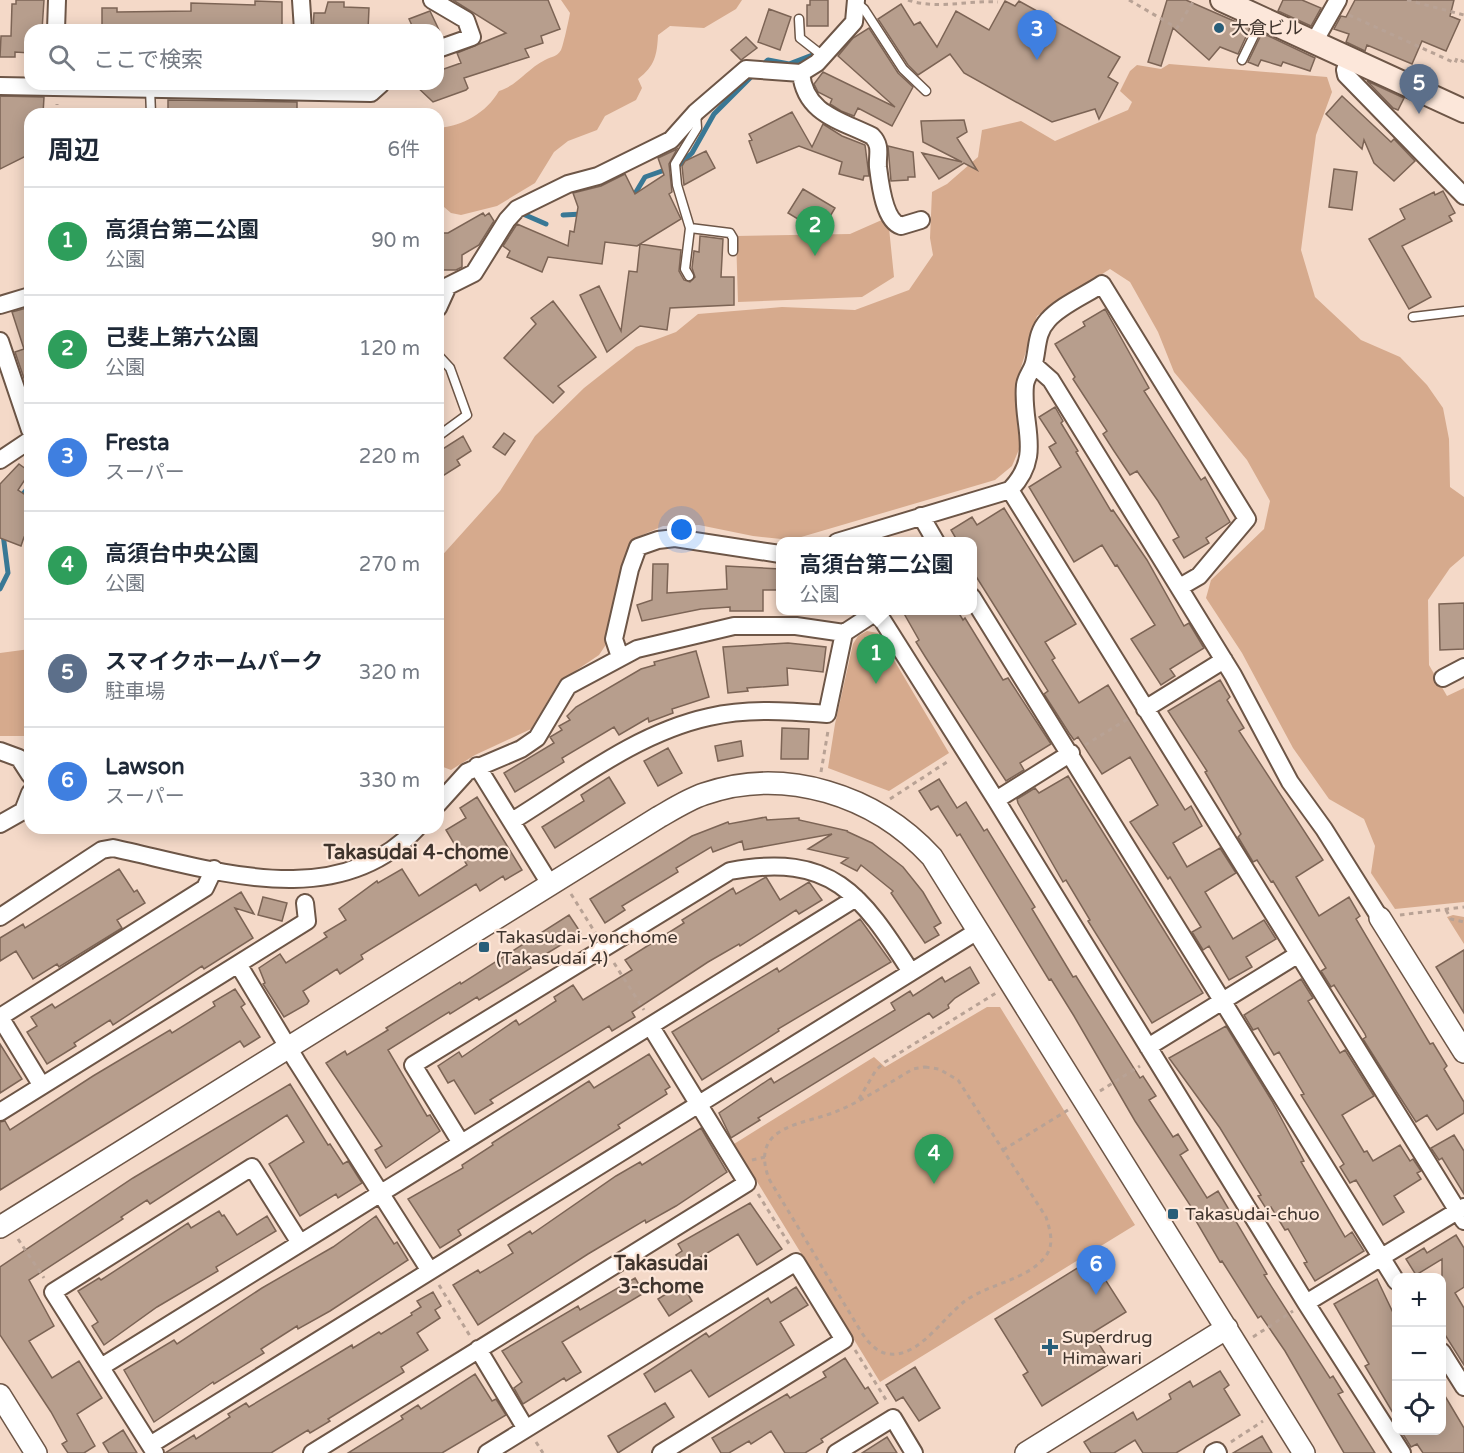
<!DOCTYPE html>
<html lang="ja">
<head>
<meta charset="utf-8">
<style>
  :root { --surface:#fff; --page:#f2f2f3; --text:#1f2937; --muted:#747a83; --line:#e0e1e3; --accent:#ea580c }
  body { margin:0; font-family:"Varela Round","Noto Sans JP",sans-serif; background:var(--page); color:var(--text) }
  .controls { position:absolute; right:18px; bottom:18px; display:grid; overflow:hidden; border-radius:12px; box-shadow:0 3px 15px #0003 }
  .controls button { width:54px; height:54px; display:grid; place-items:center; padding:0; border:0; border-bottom:2px solid var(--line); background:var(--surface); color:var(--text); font:30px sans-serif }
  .you { position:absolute; left:682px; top:530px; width:21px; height:21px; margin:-15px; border:4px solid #fff; border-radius:50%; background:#1a73e8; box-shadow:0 0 0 9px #1a73e833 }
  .badge { display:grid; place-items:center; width:39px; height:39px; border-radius:50%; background:var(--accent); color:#fff; font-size:20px; font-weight:700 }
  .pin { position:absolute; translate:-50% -50px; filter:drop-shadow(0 2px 3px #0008) }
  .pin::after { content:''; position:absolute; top:32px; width:21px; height:18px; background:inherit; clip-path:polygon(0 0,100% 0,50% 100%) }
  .popup { position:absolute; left:776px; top:537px; width:201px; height:78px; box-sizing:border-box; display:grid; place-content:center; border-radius:12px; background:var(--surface); filter:drop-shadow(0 2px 4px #0005); font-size:20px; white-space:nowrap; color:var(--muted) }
  .popup b { font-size:22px; color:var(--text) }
  .popup::after { content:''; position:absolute; left:50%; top:100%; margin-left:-12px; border:12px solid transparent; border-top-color:var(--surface) }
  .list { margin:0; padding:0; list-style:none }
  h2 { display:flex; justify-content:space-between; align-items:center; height:78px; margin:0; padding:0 24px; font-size:26px }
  h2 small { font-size:20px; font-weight:400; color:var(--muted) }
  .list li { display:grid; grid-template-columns:39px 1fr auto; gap:18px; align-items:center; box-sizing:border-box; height:108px; padding:0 24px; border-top:2px solid var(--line) }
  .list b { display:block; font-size:22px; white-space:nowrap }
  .list p { margin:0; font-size:20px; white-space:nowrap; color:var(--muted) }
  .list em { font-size:20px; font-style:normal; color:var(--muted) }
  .icon { flex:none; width:33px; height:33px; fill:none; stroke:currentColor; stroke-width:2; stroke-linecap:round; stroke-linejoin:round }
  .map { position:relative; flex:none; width:1464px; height:1453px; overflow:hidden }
  .search { position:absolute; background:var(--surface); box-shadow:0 3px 15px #0003; left:24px; top:24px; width:420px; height:66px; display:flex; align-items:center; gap:15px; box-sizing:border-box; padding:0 21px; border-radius:18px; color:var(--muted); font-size:22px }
  .panel { position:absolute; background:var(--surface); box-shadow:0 3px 15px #0003; left:24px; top:108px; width:420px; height:726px; border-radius:18px }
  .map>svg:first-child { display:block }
</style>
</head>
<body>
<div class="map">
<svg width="1464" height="1453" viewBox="0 0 1464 1453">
  <rect width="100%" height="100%" fill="#f4d9c8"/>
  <!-- green -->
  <path fill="#d6aa8d" d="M561,0H742L736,9L704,28L670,26L658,35C657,55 655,66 638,79L642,88L636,100L605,116L597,130L568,141L554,152L535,183L497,206L461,215L451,213L444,207L438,210V128C463,126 486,113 499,91C518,85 527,69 545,60C552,56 557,57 561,50C563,47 569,19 570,13Z
    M1169,64L1327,77L1332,92L1316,135L1301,250L1315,297L1361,340L1400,357L1427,385L1443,408L1449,439L1450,487L1464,497V556L1450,568L1428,600L1429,665L1447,696L1464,688V902L1395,909L1371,873L1375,846L1364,819L1329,799L1293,748L1242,653L1206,598L1211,580L1264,529L1270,501L1247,460L1174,372L1158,332L1130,282L1110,269L1037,316L1018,377L1016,412L1020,447L1012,466L995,480L791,540L753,536L699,525L663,526L633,539L605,646L599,655L559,682L531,729L475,755L451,770L438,765V560L500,491L535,436L584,388L636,347L676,332L698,314L782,307L855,310L909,290L933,255L930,238L932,192L947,184L978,157L982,130L1021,121L1055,141L1128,110L1132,102L1120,91L1130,71L1137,65L1161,69Z
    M884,219L889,228L894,277L862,297L738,302L736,236L850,234Z
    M867,631L878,633L949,753L889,791L828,768L835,724L853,644L858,636Z
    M30,649V736H0V653Z
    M1453,915L1464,917V944L1447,917Z
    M987,1007H1000L1135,1225L880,1382L734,1144L874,1057L885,1067Z"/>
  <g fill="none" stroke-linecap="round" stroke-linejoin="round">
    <!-- stream -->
    <path stroke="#397895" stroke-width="5" d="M761,66L768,60L789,64L815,54
      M633,197L645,177L679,165L692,153L714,114L751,77
      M523,214L546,224
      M563,215L583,214
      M20,498L30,485
      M0,589L8,573L3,534"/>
  </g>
  <!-- building -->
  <path fill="#b79e8d" stroke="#7c6455" stroke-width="1.5" d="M16,0H44L42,30H30V53L15,52V57H0L1,36H11L12,4H16Z
    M453,0H548L560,29L541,36L543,43L525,49L529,57L464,78L468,88L466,90L433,102L414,84H438V71L461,63L457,53L506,33Z
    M810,0H828V26H807V5H810Z
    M1167,0H1186L1250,28L1238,54L1220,47L1209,60L1173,28L1161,66L1148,62Z
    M1283,0H1302L1321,8L1311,26L1278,11Z
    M1355,0H1454L1450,16L1460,20L1446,51L1422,41L1412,64L1367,45L1365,51L1346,42L1349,34L1334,29L1341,16L1346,17Z
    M255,1L282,2V30H102V8H117V12L191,11V3L255,5Z
    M1005,1L1015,6L1019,1L1120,57L1108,77L1118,83L1099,119L1095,109L1052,122L964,73L950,54L918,75L908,65L878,19L901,4L914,25L920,22L937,47L956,11L989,30Z
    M328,2H344V7L369,8L368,30H313L314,13H325Z
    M769,9L791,17L780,50L758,42Z
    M430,11L439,30H414L409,19Z
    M869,28L898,73L913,87L892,126L858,108L854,116L841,111L830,104L832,99L818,92L814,84L823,72L895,107L838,56L853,38Z
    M1262,33L1315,58L1310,71L1283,62L1281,66L1261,60L1258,66L1248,62Z
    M746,37L757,48L741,60L731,50Z
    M1367,81L1404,98L1398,110L1393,108Z
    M0,96L44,97L43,114H30V154L0,169Z
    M1342,96L1391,142L1394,139L1415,161L1394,181L1374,163L1364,140L1362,149L1326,114Z
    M168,100L297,102V114H168Z
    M792,112L812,147L823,124L842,136L865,145L869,176H864L863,180L839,174L842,162L799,146L757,163L749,141L752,140L749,134Z
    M964,120L967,132L957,138L977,170L964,163L939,179L922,153L962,162L923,142L921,121Z
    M888,146L913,152L915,177H908V180L891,181Z
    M677,149L669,164L672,192L669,194L681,219L637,246L605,242L602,264L548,257L542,272L507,257L510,251L503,246L517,224L568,246L570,231L574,232L578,207L573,193L601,186L625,174L635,194L664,175L658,158Z
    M706,151L715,168L684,185L682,166L685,161Z
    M1334,169L1357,172L1352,210L1329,207Z
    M803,189L835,208L825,225L821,223L819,226L808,220L806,224L788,213Z
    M1443,191L1455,213L1449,216L1452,221L1402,246L1431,297L1409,309L1369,239L1405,219L1400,209L1434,192L1435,195Z
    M483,213L485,216L489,213L494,221L479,245L462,255V267L456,270H438V233H448Z
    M700,236L723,239L721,277H734V305L670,308L667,330L640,326L607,352L580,295L599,286L621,331L629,271L637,272L640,244L681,250L679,271L684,280L690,282L695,277L692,268L694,251L699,252Z
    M553,301L596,357L558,386L564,392L553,403L504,358L536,324L531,318Z
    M30,307V386L27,387L15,352L24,349L12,312Z
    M1105,309L1149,388L1144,391L1201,480L1205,477L1230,522L1206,538L1209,543L1184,558L1173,540L1179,537L1158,501L1137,471L1130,475L1114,451L1103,434L1107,431L1073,379L1075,377L1055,344L1085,326L1083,322Z
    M1055,407L1063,421L1061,423L1078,451L1076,452L1111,511L1113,510L1147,560L1184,626L1189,623L1204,648L1170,669L1175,676L1161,685L1131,639L1155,625L1117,565L1115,566L1102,545L1074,562L1029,487L1061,467L1049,447L1056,443L1039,417Z
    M504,433L515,441L505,455L493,447Z
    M463,436L471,451L457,460L460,465L438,479V452Z
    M19,464L30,472L18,490L30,498V538L24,537L21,546L0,538V484Z
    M1004,508L1076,624L1045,642L1055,658L1052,660L1079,703L1108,685L1185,810L1191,806L1202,826L1173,843L1187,867L1220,848L1236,873L1205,892L1233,939L1264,920L1276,939L1246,957L1252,967L1229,980L1209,946L1203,950L1192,932L1201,927L1170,877L1168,879L1130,822L1158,805L1130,757L1102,774L1078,737L1074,740L1069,733L1044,694L1048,691L972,570V542H958L951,530L972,517L977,525Z
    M653,564H668L667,593L727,589L726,566L780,569V590H763V611H730V607L701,609L642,621L637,605L652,600Z
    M1464,603V649L1440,650L1439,604Z
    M902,610H957L963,620L965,618L1003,680L1008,678L1051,744L1020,763L1024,770L1006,781L926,658L916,642L919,640Z
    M788,643L826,647L823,672L787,668L788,685L747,688L748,691L728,693L723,647Z
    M696,651L709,697L672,709L673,713L649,722L648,718L619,735L614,727L562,758L564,762L515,792L504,773L554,743L550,737L562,730L559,726L570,720L567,716L576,707L641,669L655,665L654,662Z
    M1220,680L1230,697L1227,700L1244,728L1239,731L1323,860L1296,877L1319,916L1349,897L1360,916L1356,919L1430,1044L1433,1043L1447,1066L1444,1069L1464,1102V1113L1437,1130L1427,1115L1416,1122L1392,1085L1363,1039L1366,1037L1365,1034L1334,985L1331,987L1321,971L1326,968L1273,881L1271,882L1257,860L1253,862L1238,837L1241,834L1205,772L1207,771L1168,711Z
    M782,728L809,729L808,759H781Z
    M741,741L743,756L718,761L715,746Z
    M668,748L682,773L658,786L644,761Z
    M1068,776L1203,993L1152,1023L1088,921L1090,920L1066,880L1063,882L1018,803L1017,799L1035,788L1039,793Z
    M609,777L625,803L555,848L542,827L584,801L581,795Z
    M939,779L957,808L966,802L984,831L987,829L1035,907L1032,909L1073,977L1076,976L1140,1078L1143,1076L1156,1096L1149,1100L1173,1137L1178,1134L1188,1150L1180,1155L1207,1198L1218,1191L1267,1274L1264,1275L1330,1378L1333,1376L1343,1392L1338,1394L1375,1453H1344L1285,1351L1261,1316L1258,1318L1222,1261L1220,1262L1189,1209L1192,1208L1135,1121L1074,1016L1051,979L1049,980L960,834L957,836L938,806L931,810L919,791Z
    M477,797L522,870L505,880L503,876L480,891L476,884L361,955L363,959L340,974L337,969L303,991L309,1001L307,1004L284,1017L263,984L265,983L259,968L280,954L286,963L327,937L324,933L346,920L339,909L377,881L378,883L402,869L419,896L467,865L446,830L466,818L460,808Z
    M766,817L767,820L799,818V820L848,831H846L872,843L903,867L923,892L941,923L934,927L939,935L925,943L891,893L893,891L861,865L857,871L841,863L848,858L808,849L832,834L744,850L742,841L713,852L711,847L676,868L678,872L622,906L625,910L605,923L590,899L692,836L728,822L729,824Z
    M119,869L134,892L137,890L145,903L117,920L122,928L59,967L57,964L33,979L16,951L0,961V938L23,924L25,928Z
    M766,877L780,900L809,882L822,900L799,914L796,910L740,946L739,944L708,962L632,1012L635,1017L612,1031L609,1026L490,1100L493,1103L475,1114L454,1080L448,1083L438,1066L459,1052L462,1057L516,1020L519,1025L556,1001L554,997L573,985L583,1000L632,970L625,960L684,923L682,920L733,888L736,894Z
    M241,892L254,914L235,908L253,938L204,969L202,966L113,1025L110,1020L74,1043L76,1046L47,1064L27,1032L37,1026L31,1017L52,1004L55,1008Z
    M263,897L287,903L282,921L258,915Z
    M569,915L581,933L529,964L531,968L510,981L479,1000L477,997L450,1014L449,1012L388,1050L427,1116L430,1115L440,1131L386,1168L375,1150L382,1146L326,1063L345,1051L347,1055L388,1030L386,1028L460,982L461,984Z
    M860,919L891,962L778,1029L779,1031L702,1080L672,1032L777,968L779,972Z
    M1464,950V1013L1436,967Z
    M970,967L979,983L955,998L948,1005L949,1008L933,1018L929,1013L758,1118L760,1120L731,1138L719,1113L771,1078L774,1083L895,1010L891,1003L910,991L913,996L942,977L945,982Z
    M1301,979L1313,998L1308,1001L1340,1053L1345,1050L1374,1096L1342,1115L1364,1152L1367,1151L1373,1161L1400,1145L1410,1161L1413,1159L1421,1171L1417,1173L1421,1179L1394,1196L1404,1212L1383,1225L1356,1180L1350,1183L1340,1167L1344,1164L1301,1095L1304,1094L1279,1052L1274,1055L1258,1028L1253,1030L1244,1015Z
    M235,989L245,1004L241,1007L260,1037L244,1047L240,1041L0,1190V1122L5,1121L10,1130L93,1076L170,1030L172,1033L215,1006L213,1002Z
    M1226,1026L1272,1101L1304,1161L1301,1162L1345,1237L1352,1232L1364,1251L1315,1281L1304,1263L1307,1262L1288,1229L1285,1230L1271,1207L1267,1210L1258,1196L1261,1195L1220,1128L1169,1058Z
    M0,1044L22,1079L0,1093Z
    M649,1054L670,1087L665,1090L667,1094L618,1125L620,1128L458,1230L461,1235L440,1248L408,1199L463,1168L462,1165L493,1145L492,1143L589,1081L594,1088Z
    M290,1084L328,1145L330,1144L343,1164L348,1161L362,1183L338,1198L336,1194L300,1216L269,1164L304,1142L287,1115L150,1204L147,1200L121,1217L123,1219L29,1280L54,1326L29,1341L52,1378L79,1361L102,1398L77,1414L95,1446L84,1453H68L62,1444L67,1441L51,1412L0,1335V1267L133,1178Z
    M701,1128L727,1172L676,1206L646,1223L645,1220L588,1254L478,1325L453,1285L478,1270L480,1273L513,1253L508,1245L530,1231L532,1234L616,1176L640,1162L642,1165Z
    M1454,1135L1464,1151V1194L1442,1158L1439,1160L1431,1148Z
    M750,1203L782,1249L757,1265L738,1234L699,1258L701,1262L686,1271L676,1255L682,1251L678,1244Z
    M219,1211L222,1216L224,1215L237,1235L267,1216L276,1231L216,1267L218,1271L157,1307L104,1345L92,1326L98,1322L78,1291L99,1278L101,1280L188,1223L191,1228Z
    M376,1216L394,1244L397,1242L408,1260L330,1311L298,1329L297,1326L261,1349L264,1353L214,1384L213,1382L154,1422L124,1370L174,1340L177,1344L262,1288L333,1247Z
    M1456,1235L1464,1248V1287L1455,1293L1464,1308V1365L1442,1330V1259L1416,1275L1406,1259L1424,1248L1427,1253Z
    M1092,1259L1126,1312L1092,1333L1111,1363L1042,1406L1023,1375L1028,1372L995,1319Z
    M635,1278L644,1293L562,1342L581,1372L566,1381L564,1378L523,1404L514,1388L522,1382L502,1351L578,1306L580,1310Z
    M1377,1279L1396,1319V1418L1365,1366L1369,1364L1334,1304Z
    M682,1284L692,1301L669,1316L658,1299Z
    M796,1287L808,1305L780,1322L794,1345L709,1397L691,1370L655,1392L644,1374L706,1333L709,1337L768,1298L771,1303Z
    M433,1292L441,1306L435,1310L440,1318L417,1333L428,1350L401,1367L404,1372L328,1419L330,1421L310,1433L308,1430L271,1453H165L194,1435L196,1439L230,1417L228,1414L246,1403L249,1407L352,1345L353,1348L379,1332L381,1334L412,1315L411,1313L421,1307L417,1301Z
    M845,1358L865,1389L868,1387L878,1403L821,1439L823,1442L805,1453H785L771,1431L751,1444L749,1441L729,1453H721L712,1438L787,1394L790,1398L826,1377L823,1372Z
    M915,1367L940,1408L919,1421L903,1397L896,1401L886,1385Z
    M1220,1371L1229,1385L1224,1389L1240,1415L1176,1453H1143L1135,1440L1114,1453H1091L1084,1442L1133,1412L1137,1420L1171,1399L1169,1394L1190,1381L1193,1387Z
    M475,1374L492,1401L496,1399L506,1415L442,1453H348L403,1419L401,1416L418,1405L421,1409Z
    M1442,1391L1464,1428V1453H1423L1417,1444L1411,1447L1401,1431H1442Z
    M665,1403L674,1417L618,1453L608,1436Z
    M123,1430L137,1453H109L103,1443Z
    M1262,1436L1272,1453H1233Z
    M887,1437L897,1453H862Z"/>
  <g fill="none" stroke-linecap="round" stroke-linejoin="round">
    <!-- service casing -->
    <g stroke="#6d5647" stroke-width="11">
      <path id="service" d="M857,3L864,9L903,69L926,91
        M799,19L800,38L823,56
        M1242,60L1262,19
        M150,89L151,114
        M690,228L730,233L733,238V251
        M689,276L685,269L690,228L677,185L675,164L697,128L696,113
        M1413,317L1464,311
        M438,355L450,368L467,415L441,434"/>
    </g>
    <!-- minor casing -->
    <g stroke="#6d5647" stroke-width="20">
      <path id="minor" d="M301,0L303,30
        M432,0L466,20L472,37L438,49
        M56,30L57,0
        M1314,42L1338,0
        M1349,59L1345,70L1346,75L1464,196
        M801,73C805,114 840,120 872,136C882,146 877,155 878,167C880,183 884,221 901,226L921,220
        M0,86L371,93L381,84
        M0,305L30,296
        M438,308L448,286L474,273L507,220L517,209L568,184L598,176L671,140L696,112L746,69L801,73L817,63L854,22L856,0
        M0,341L30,430
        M1034,365L1051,380L1233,675L1290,782L1324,829L1380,918
        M0,460L30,440
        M1010,490L1464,1221
        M921,516L936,542
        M837,542L1010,490C1044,455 1021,426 1025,385C1026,377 1032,371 1034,363C1038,347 1036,333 1048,320C1061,305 1086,295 1102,284L1247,519L1199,576L1180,587
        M972,597L1396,1281
        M876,610L996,800L1306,1303L1402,1453
        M620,657L614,639L630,569L638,547L658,540L675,538L780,554
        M1443,678L1464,667
        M1145,709L1224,660
        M0,751L19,758L30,775
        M477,766L550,884
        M996,800L1071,753
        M438,804L467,772L521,749L537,738L568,686L637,649L734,626H796L844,633L876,612
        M512,821C574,783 636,733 709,717C748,708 788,711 827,714L844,633
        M0,824L23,811L30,793
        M0,917L102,850L113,848C212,869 336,915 417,828
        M238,964L307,921L305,903
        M0,1017L205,888L214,869
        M0,1017L42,1086
        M1148,1047L1297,955
        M0,1112L238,964L297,1062L430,1271
        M461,1143L413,1065L730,871C832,852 861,894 911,972
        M1306,1303L1464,1207
        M478,1349L526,1429
        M1442,1352L1464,1387
        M101,1367L856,898
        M150,1445L979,930
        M155,1453L53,1292L252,1167L300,1243
        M312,1453L747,1183L651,1027
        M487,1453L796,1262L844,1340L661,1453
        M836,1453L893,1418L914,1453
        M1213,1453L1217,1451L1218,1453"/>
    </g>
    <!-- tertiary casing -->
    <g stroke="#6d5647" stroke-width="24">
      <path id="tertiary" d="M1380,918L1464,1052
        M0,1227L659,817C673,809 689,799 704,794C785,766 875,795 932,857L1304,1453
        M0,1395L36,1453
        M1026,1453L1227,1328"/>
    </g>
    <!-- secondary casing -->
    <g stroke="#6d5647" stroke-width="26">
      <path id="secondary" d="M1222,0L1464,111"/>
    </g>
    <!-- path -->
    <path stroke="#b8a295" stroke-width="3" stroke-dasharray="4.5 4.5" stroke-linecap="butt" d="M908,0C937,10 968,0 998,2
      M1129,0L1177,28L1194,0
      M1407,0L1464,15
      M1349,15L1455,63L1457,58L1464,62
      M57,114V104
      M1085,745L1131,717
      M821,772L828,731
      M890,799L950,760
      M571,894L596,934
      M1446,910L1451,919L1464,922
      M1400,915L1464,907
      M614,963L644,1010
      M925,1067L939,1069L958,1080L1046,1217C1050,1230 1055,1245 1045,1257C1027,1280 988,1284 965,1301C945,1316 922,1352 896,1354C879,1356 869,1344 860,1330L769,1179C748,1123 807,1125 840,1110C865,1099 889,1083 913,1069Z
      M1100,1091L1140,1066
      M859,1099L876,1070L885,1062L996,993
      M1003,1150L1068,1110
      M752,1160L765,1157
      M758,1194L791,1247
      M18,1239L44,1278
      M439,1285L470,1336
      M1253,1337L1293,1311
      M855,1350L888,1403
      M536,1442L543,1453
      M1231,1442L1263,1421"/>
    <!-- service -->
    <use href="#service" stroke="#fff" stroke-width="8"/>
    <!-- minor -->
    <use href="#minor" stroke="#fff" stroke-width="16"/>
    <!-- tertiary -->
    <use href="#tertiary" stroke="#fff" stroke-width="21"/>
    <!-- secondary -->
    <use href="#secondary" stroke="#fce7da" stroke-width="22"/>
  </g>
  <!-- markers -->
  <g fill="#285e79" stroke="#fde7d9" stroke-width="2">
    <circle cx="1219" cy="28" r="6"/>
    <rect x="478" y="941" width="12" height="12" rx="3"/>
    <rect x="1167" y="1208" width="12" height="12" rx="3"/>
    <path d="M1047 1338h6v6h6v6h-6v6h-6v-6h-6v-6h6z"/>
  </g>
  <g text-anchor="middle" stroke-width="4.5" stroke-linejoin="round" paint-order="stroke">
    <!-- poi labels -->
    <g font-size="18" fill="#3f342d" stroke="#fde7d9" text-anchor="start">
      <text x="1231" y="34">大倉ビル</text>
      <text x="496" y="943">Takasudai-yonchome<tspan x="496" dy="21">(Takasudai 4)</tspan></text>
      <text x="1185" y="1220">Takasudai-chuo</text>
      <text x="1062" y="1343">Superdrug<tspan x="1062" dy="21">Himawari</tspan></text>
    </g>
    <!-- neighbourhood labels -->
    <g font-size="20" font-weight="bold" fill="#3f342d" stroke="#fde7d9">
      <text x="416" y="859">Takasudai 4-chome</text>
      <text x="661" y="1270">Takasudai<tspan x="661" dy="23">3-chome</tspan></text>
    </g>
  </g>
</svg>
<div class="controls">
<button>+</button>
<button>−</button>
<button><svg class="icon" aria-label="locate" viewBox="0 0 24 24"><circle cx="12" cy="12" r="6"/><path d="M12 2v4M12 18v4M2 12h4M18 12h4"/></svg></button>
</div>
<div class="you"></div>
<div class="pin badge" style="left:876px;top:684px;background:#2e9e5b">1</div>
<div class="popup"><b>高須台第二公園</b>公園</div>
<div class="pin badge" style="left:815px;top:256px;background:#2e9e5b">2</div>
<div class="pin badge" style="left:1037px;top:60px;background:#3f7fe0">3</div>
<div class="pin badge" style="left:934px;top:1184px;background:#2e9e5b">4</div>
<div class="pin badge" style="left:1419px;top:114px;background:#5c6f8a">5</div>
<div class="pin badge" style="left:1096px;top:1295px;background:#3f7fe0">6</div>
<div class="search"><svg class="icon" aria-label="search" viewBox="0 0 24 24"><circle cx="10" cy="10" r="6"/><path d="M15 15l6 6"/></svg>ここで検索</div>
<section class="panel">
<h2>周辺<small>6件</small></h2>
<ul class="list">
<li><span class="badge" style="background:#2e9e5b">1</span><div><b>高須台第二公園</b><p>公園</p></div><em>90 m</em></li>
<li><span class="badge" style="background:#2e9e5b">2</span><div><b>己斐上第六公園</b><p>公園</p></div><em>120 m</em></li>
<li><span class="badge" style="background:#3f7fe0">3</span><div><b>Fresta</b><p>スーパー</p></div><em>220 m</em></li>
<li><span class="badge" style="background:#2e9e5b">4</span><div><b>高須台中央公園</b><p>公園</p></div><em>270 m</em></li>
<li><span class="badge" style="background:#5c6f8a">5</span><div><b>スマイクホームパーク</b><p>駐車場</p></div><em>320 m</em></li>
<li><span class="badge" style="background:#3f7fe0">6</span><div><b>Lawson</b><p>スーパー</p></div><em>330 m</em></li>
</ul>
</section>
</div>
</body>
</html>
